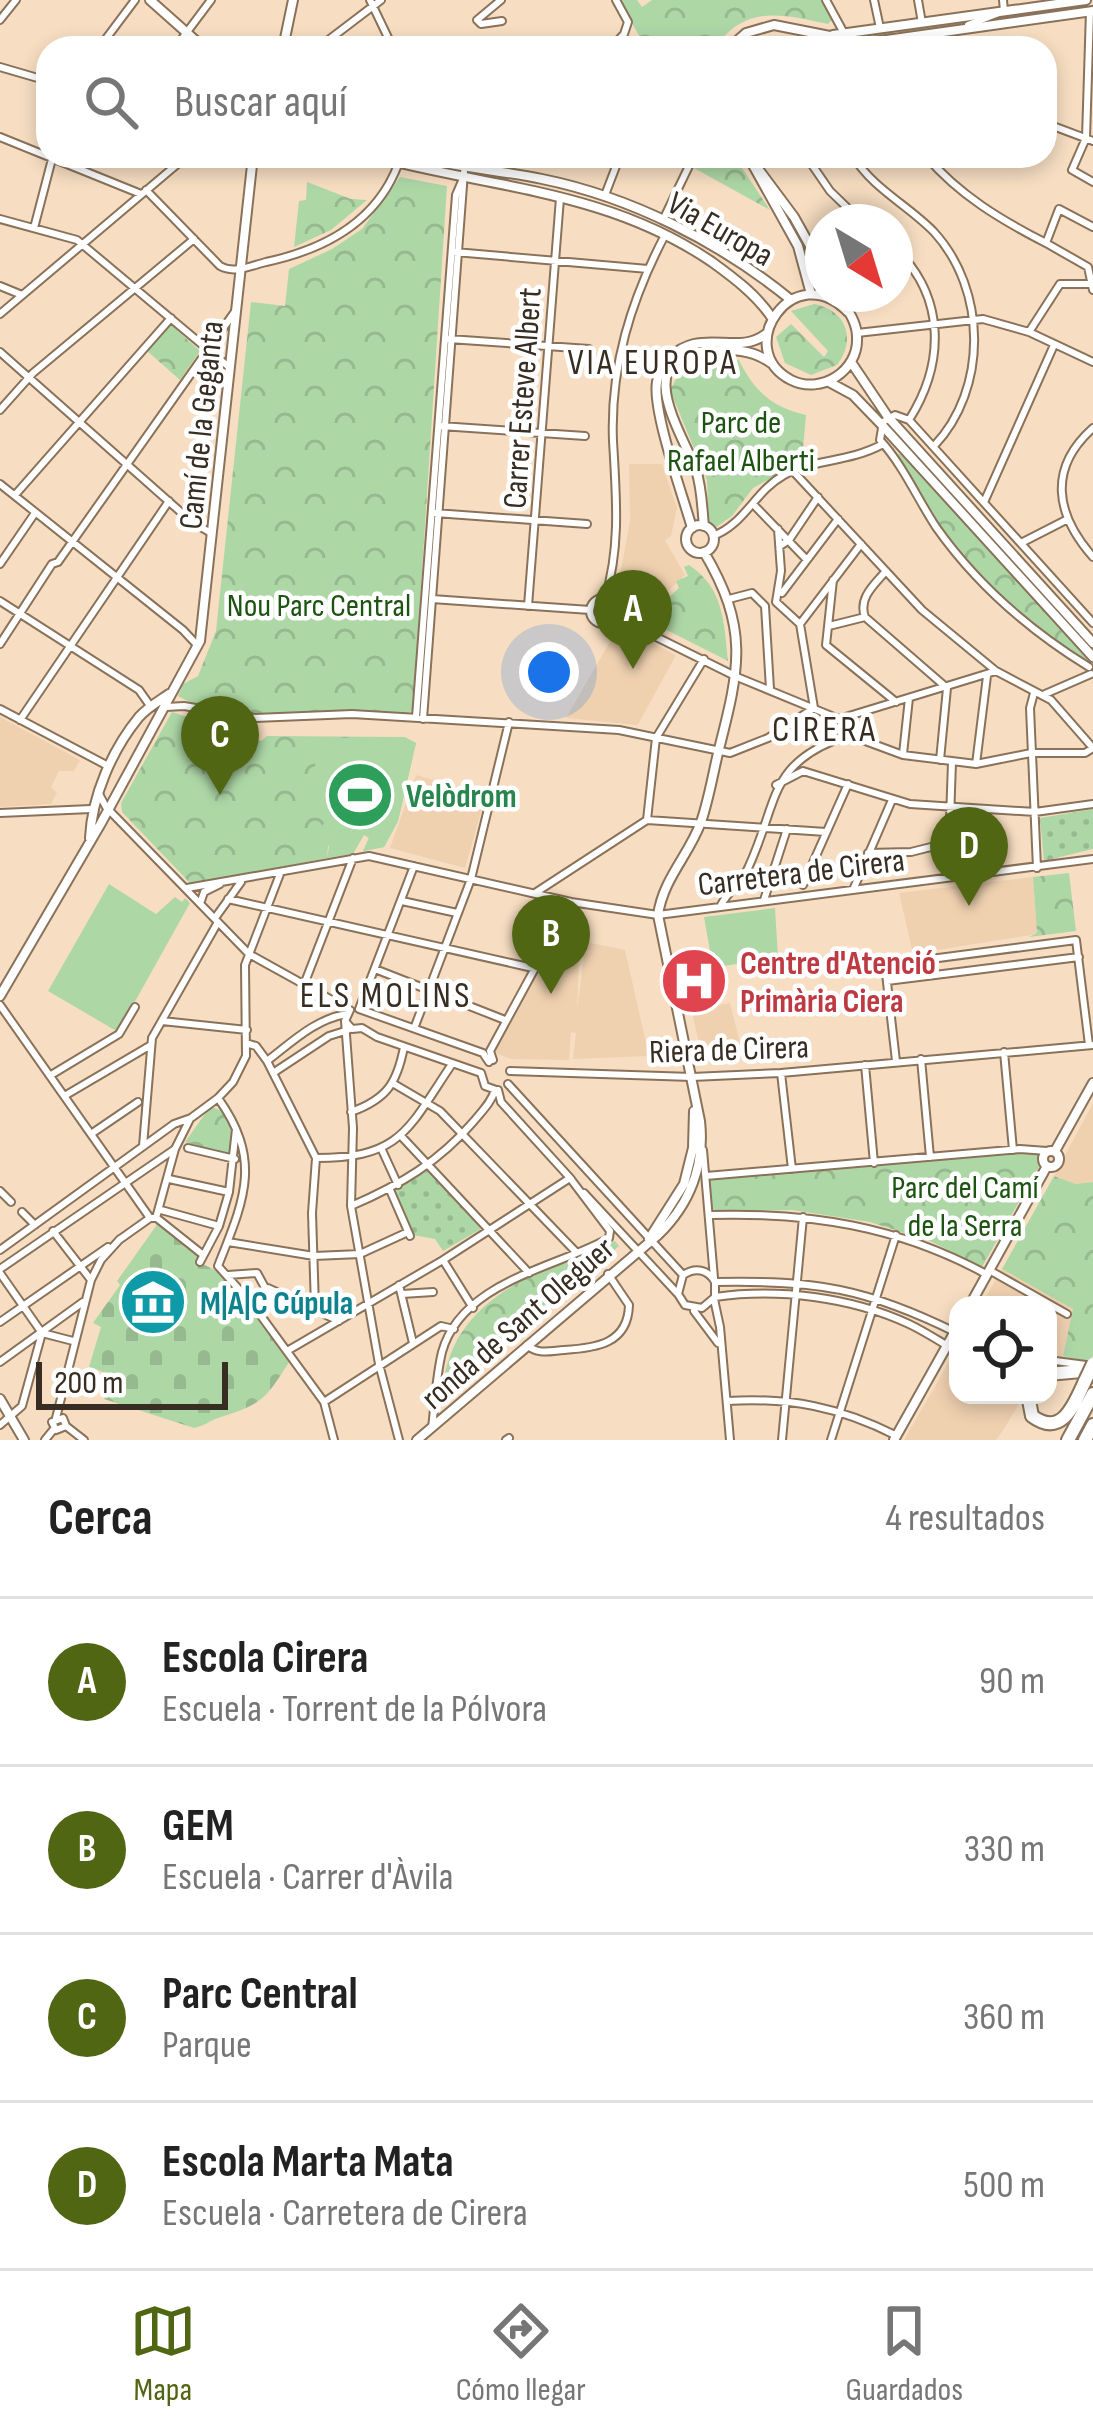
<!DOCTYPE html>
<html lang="es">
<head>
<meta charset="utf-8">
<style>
  :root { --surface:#fff; --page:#f2f2f2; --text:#222; --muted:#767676; --line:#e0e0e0; --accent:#506612 }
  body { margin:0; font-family:"Sofia Sans Condensed",sans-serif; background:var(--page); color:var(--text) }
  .controls { position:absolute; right:36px; bottom:36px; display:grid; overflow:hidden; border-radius:24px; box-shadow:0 6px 18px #0003 }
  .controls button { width:108px; height:108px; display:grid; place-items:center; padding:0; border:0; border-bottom:3px solid var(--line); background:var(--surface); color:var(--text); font:60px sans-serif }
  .compass { position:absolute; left:805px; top:204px; width:108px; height:108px; border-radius:50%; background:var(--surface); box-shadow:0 6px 18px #0003; rotate:142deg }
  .scale { position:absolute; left:36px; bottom:30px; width:192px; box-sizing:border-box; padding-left:12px; border:6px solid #372d22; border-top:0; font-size:33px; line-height:42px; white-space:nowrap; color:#372d22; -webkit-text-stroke:9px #fff; paint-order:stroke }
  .you { position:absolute; left:549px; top:672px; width:42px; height:42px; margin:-30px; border:9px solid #fff; border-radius:50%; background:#1a73e8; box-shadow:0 0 0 18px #1a73e833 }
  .badge { display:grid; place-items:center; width:78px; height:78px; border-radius:50%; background:var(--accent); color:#fff; font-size:39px; font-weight:700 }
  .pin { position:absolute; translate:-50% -99px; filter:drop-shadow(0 3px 6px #0008) }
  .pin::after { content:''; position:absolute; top:63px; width:42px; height:36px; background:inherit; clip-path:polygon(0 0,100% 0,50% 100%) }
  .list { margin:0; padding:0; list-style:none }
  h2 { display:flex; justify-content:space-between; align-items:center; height:156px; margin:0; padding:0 48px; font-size:51px }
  h2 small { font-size:39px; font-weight:400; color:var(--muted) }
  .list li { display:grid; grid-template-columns:78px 1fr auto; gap:36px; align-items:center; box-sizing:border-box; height:168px; padding:0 48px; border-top:3px solid var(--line) }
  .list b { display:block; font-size:45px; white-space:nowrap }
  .list p { margin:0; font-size:39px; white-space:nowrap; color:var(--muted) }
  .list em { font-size:39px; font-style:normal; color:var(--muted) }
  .icon { flex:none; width:66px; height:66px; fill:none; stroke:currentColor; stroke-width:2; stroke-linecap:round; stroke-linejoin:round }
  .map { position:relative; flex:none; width:1093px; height:1440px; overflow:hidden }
  .search { position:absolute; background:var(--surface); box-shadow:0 6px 18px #0003; left:36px; right:36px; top:36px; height:132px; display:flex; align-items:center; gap:30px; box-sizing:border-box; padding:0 42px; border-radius:36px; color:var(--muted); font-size:45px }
  .sheet { height:828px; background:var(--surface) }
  nav { display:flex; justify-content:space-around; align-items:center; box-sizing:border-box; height:168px; border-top:3px solid var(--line); background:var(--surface); font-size:33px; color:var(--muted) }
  nav a { display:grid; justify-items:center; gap:6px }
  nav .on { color:var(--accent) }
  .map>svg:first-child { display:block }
</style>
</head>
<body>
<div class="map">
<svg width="1093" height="1440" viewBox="0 0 1093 1440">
  <defs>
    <pattern id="grass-dots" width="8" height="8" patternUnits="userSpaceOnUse" patternTransform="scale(3)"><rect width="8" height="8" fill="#aed7a6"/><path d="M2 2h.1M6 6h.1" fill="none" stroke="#96b98f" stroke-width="1.8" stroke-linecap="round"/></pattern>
    <pattern id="forest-crowns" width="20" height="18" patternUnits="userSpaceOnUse" patternTransform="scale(3)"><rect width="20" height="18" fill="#aed7a6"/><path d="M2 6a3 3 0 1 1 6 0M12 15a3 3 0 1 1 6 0" fill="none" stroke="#96b98f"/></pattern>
    <pattern id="cemetery-stones" width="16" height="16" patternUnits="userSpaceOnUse" patternTransform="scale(3)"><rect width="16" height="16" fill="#aed7a6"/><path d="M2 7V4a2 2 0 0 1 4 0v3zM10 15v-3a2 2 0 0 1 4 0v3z" fill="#96b98f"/></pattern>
  </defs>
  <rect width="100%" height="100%" fill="#f7dec2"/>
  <!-- built -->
  <path fill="#efd1b0" d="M629,464H662L677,508L671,536L665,540L685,575L641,616L632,612L637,601L619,580L630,521Z
    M619,626L676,655L640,721L637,725L566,718Z
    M0,717L80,760L74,771H59L51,787L57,793L51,804L0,807Z
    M416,775L486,795L465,868L390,848Z
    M1033,877L1037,934L913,954L899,893Z
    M560,930L580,935L577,1009L586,942L625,950L649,1056L573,1059L576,1033L571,1032L569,1060L512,1059L497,1054L495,1049Z
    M730,1003L744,1059L704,1064L691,1009Z
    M1093,1103V1182L1076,1184L1054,1176Z
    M1002,1269L1074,1309L1063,1356L1048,1368V1305H981Z
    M958,1346V1395H1024L1004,1429L996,1440H904Z"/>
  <!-- grass -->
  <path fill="url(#grass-dots)" d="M1093,809V849L1044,861L1040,818Z
    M429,1170L481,1229L443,1251L435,1239L413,1235L393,1190Z"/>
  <!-- forest -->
  <path fill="url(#forest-crowns)" d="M619,0H637L642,7L652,0H821L832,20L828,24C782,14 745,4 715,48H646Z
    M672,156H734L770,210Z
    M400,177L447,186L413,710L407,714C346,711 285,718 225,712L224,706H197L178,696L183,684L198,676L216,631L251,302L285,306L289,269L332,249L362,229Z
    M307,182L351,199L367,200L331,230L294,247L299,201L306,200Z
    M814,304C846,310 857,339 837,365L811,375L785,363L776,337L791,324L824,357L828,351L791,311Z
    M169,323L200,351L180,380L146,350Z
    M698,356L739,360C754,391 772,407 806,415L802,461L753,488L732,516L715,528L709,524L707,480L670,390L681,370Z
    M904,453L1086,655L1087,661C1013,625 928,532 898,454Z
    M689,565C724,588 724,623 728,661L645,619L679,588L676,581L688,576L684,567Z
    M172,712L261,741L267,736L404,737L416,743L398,821L384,847L363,851L369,838L331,814L327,858L191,884L122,812L121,803Z
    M1069,873L1076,931L1029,937L1037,933L1033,877Z
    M210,1107L221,1110L232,1126L233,1156L185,1142Z
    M1041,1150L1039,1167L982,1267L932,1242L870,1222L792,1210L723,1212L712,1209L709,1182L713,1178Z
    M1054,1176L1076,1184L1093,1182V1355L1090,1363L1063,1356L1073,1309L1002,1269Z
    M615,1241L619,1246L442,1401C444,1300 535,1272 615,1241Z"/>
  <!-- cemetery -->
  <path fill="url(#cemetery-stones)" d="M156,1218L202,1254L201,1263L226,1276L292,1358C265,1398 267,1402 221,1417C210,1420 205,1426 194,1428L104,1399L109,1374L89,1367L101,1327L93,1323L120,1285L117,1281L156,1226Z"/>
  <!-- pitch -->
  <path fill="#aed7a6" d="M404,737L416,743L398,821L384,847L363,851L369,838L364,835L353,854L327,858L329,846L315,838L330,813C302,793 315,766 323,738Z
    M109,884L156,914L175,897L182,902L185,898L190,903L118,1032L48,991Z
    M775,908L778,957L713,968L704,917Z"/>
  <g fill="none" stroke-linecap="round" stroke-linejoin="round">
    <!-- street casing -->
    <g stroke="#897259" stroke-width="10">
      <path id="street" d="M370,0L393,48
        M501,0L477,20L481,24L502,21
        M826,0L845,35
        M874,0L880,28
        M918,0L922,23
        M1090,11L1086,138L1072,170L1093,182
        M0,20L16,0
        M968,25L1004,11L1003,0
        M99,48L135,0
        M175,48L211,0
        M318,48L381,0
        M611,48L624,34L628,22L616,0
        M0,67L48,81
        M1045,123L1093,141
        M0,137L141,194
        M806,156L830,191L862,222
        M853,156C873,189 908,205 934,232C987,290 988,389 934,446
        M926,156C959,195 1001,220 1046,243
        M753,163L768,156
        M146,190L220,266C234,274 250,266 266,262C327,249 381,220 401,156
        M605,195L620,156
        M0,219L77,240L230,368
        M663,220L689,166
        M1093,227L1059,209L1046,243L1088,267L1093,290
        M34,228L52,159
        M895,248C946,297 945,363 909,420
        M455,252L648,269
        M0,286L22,295
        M0,314L187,156
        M1029,332L1060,284H1089
        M857,333L983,319L1029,332L1093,362
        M449,339L589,349
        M0,352L192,522L211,533
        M0,410L33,373L194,239
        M441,426L585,436
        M1093,428C1047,469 1056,515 1093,557
        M0,484L183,630L198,646
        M15,495L171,318
        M985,500L1054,345
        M753,504L807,560
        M435,513L587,524
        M713,536C745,524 755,491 784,475C812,459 848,463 883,444
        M1021,543L1066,520
        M780,546L789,540L818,497
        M0,564L35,513
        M886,571C874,585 858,598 865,617L947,688L940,760
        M833,580L826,645L896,702
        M782,593L838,519
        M605,598C621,547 616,494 613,441C610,367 631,300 665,235
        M590 611a13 13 0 1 1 26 0a13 13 0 1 1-26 0Z
        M432,599L590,610
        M729,599L752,593L765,606L770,689
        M0,601L139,690L151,707
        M528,606L560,198
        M614,616L737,677L839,719L849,735L903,755L976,764L1031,753H1085L1093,748L1051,700L996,671L922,610L792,470
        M800,624L861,544
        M829,626L865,617
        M0,644L52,564L58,562L236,310
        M1089,667C1029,630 977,585 936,527C917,498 903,465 880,440L883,422L895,415L909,420L1093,623
        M1034,693L1030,708L1037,868
        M1045,694L1091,674
        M166,707L184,706L255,718L352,714L619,730L730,753L768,738L814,708L800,624L776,602L781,571L778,529
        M0,709L108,766
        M416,717L456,195L462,181
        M423,719L464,172
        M839,719L996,671
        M20,720L169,501
        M903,754L909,698
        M976,764L987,676
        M776,785L803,771L910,804L1035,812L1093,804
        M99,794L106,807L249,954L350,1010
        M0,813L91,809
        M647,820L826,832
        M949,839L982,837
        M868,853L911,852L947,843
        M948,877L952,762
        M803,885L848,784
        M187,888L369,856L571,902L658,915L1093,859
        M853,890L892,800
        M535,893L647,820L656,738L704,659
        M228,899L533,968
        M764,900L787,829
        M201,901L204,892L220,884
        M402,901L457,913
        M721,905C729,890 743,881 749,866C779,801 767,762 849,735
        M215,918L241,882
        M375,969L505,1020
        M887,981L1079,957
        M305,982L353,858
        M0,1005L150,1218
        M359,1009L414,866
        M359,1009L483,1053L489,1062
        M350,1010L345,1021L352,1029L362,1028L377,1037L481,1073
        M162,1021L247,1030
        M345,1021L353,1128L351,1206L379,1364L399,1440
        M415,1026L471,879L509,722
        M249,1044L256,1046L267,1061L316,1158L312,1213L315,1307
        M1004,1052L1013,1150
        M921,1059L930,1157
        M493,1060L490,1051L571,902
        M267,1061C292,1042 315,1019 347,1014
        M896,1061L885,965L1076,940L1089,1045
        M865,1065L874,1163
        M510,1071L692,1077L781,1073L1093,1045
        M273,1073L329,1036L348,1030
        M481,1073L485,1086L496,1090
        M781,1073L792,1169
        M51,1075L119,1034L135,1007
        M394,1084L440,1111L575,1251
        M508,1084L683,1275
        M498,1090L501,1102L571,1179
        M66,1095L151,1045
        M218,1098C263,1161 244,1200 218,1266L253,1305L324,1402L334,1440
        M351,1112C387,1099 397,1083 404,1047
        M91,1134L138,1102
        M402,1137L529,1273
        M143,1146L152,1038L218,922
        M188,1148L235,1159
        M382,1150L398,1185
        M703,1150L714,1278
        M316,1158C402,1158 408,1129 452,1064
        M706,1176L1020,1149L1047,1151
        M169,1179L229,1192
        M390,1190L410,1236
        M0,1191L11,1202
        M584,1193L677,1293
        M351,1206C400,1185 439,1162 474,1121C482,1111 491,1103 495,1090
        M161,1210L219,1226
        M22,1212L35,1225
        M709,1215C809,1212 898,1226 986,1274
        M156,1218L175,1149L189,1121
        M158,1219L202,1254
        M53,1231L91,1280
        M119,1240L150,1218H156
        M228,1242L314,1256L360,1254L408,1232
        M0,1250L174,1124L191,1118L218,1098L233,1082L246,1056L245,965L280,874
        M443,1260L473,1308
        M200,1262L219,1226L229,1192L236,1129
        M0,1269L175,1149
        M989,1270L1067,1314
        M0,1273L42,1333
        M228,1275L257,1273L269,1295L253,1305
        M715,1282V1297L702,1308L685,1305L678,1294L683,1275C695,1267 708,1269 715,1282C816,1280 866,1288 957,1333
        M399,1285L413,1343
        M268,1288L339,1321
        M402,1294L433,1292
        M715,1297C778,1288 851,1297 909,1324C926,1332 942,1343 958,1352
        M714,1299L720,1327L730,1440
        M694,1311L718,1343
        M0,1322L108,1247
        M42,1333L73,1341
        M527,1345C538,1355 550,1351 564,1350C596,1348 628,1344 629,1305L608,1274
        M287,1351L443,1260L570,1178L610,1231L609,1238C556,1268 462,1281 442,1352C436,1377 435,1403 432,1428
        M1048,1360L1086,1365
        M0,1362L83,1302
        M727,1401C790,1397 840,1407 897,1436
        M324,1402L441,1326L454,1329
        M56,1418L91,1280L101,1260L120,1239
        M0,1425L22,1406L42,1333
        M66,1426L56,1430L52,1422L63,1418L66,1426L84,1440
        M45,1440L54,1429
        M506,1440L509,1438
        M782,1440L803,1217
        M831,1440L896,1235"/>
    </g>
    <!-- secondary casing -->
    <g stroke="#897259" stroke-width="12">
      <path id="secondary" d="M150,0L204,48
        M833,35L1086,0
        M283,48L293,0
        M729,48L746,33L774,25L865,43L1093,11
        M372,156C490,188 607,190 712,262C734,278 757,295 772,318
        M414,156C455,168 500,170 542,179C631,197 720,242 791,300
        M748,156L798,246L811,294
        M759,170L794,217L823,269
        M838,294C846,308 857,321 857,337C859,371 821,395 791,380C731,349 794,256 848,312
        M851,362L888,417L1093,643
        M829,382L853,395L881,424L1093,657
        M686 539a14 14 0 1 1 28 0a14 14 0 1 1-28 0Z
        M704,526C702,507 702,488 696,470C683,434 628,355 708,351C731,349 752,349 771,363
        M692,528C683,496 652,411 657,382C660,364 676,348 694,344C719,338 744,351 766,334
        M90,838C92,796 112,750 139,717C147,708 159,701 169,694
        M0,996L100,825L200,641L253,156
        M1043 1159a8 8 0 1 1 16 0a8 8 0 1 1-16 0Z
        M1055,1151L1093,1083
        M649,1239L684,1184L693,1148L694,1111
        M970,1305L1047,1166
        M0,1399L24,1440
        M417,1440L658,1235C690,1204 705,1165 700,1121L658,915C663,879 689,855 701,822C709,799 713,773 719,749C740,667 749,628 704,552
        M894,1440L958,1326"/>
    </g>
    <!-- highway casing -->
    <g stroke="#897259" stroke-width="16">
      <path id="highway" d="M1048,1374L1093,1370
        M1028,1395L1032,1416C1062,1438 1074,1405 1085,1381
        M1068,1440L1093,1394
        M1085,1440L1093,1425"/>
    </g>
    <!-- street -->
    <use href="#street" stroke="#fff" stroke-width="6"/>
    <!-- secondary -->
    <use href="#secondary" stroke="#fff" stroke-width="8"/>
    <!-- highway -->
    <use href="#highway" stroke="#fff" stroke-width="12"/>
    <!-- highway-bridge casing -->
    <g stroke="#897259" stroke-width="16" stroke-linecap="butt">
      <path id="highway-bridge" d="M1085,1381L1093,1364"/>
    </g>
    <!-- highway-bridge -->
    <use href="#highway-bridge" stroke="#fff" stroke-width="12"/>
  </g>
  <!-- icons -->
  <defs>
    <g id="stadium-disc" transform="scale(3.45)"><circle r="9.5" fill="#2e9e5b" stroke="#fff"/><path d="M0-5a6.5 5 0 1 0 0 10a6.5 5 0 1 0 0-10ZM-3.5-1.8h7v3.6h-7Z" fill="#fff"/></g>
    <g id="hospital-disc" transform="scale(3.45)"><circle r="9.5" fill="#e0444e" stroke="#fff"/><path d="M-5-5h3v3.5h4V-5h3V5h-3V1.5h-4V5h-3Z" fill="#fff"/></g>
    <g id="museum-disc" transform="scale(3.45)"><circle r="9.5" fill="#0f9aa8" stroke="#fff"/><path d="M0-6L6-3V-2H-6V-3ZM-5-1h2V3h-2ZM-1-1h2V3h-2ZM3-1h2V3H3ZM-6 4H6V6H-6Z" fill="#fff"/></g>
  </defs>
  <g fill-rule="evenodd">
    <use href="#stadium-disc" x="360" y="795"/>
    <use href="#hospital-disc" x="694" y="981"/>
    <use href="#museum-disc" x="153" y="1302"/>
  </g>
  <g text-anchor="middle" stroke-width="9" stroke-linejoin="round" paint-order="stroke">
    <!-- street labels -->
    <g font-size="33" fill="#372d22" stroke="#fff">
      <text transform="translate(721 228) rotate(30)" y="12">Via Europa</text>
      <text transform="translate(521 398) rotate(-86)" y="12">Carrer Esteve Albert</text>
      <text transform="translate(200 425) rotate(-84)" y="12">Camí de la Geganta</text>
      <text transform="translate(801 871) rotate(-7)" y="12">Carretera de Cirera</text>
      <text transform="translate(729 1048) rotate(-2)" y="12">Riera de Cirera</text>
      <text transform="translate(517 1322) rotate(-41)" y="12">ronda de Sant Oleguer</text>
    </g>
    <!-- park labels -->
    <g font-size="33" fill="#1d5412" stroke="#fff">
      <text x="741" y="433">Parc de<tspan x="741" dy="38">Rafael Alberti</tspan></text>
      <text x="319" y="616">Nou Parc Central</text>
      <text x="965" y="1198">Parc del Camí<tspan x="965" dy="38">de la Serra</tspan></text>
    </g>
    <!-- leisure labels -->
    <g font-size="33" font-weight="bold" fill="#27864d" stroke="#fff" text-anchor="start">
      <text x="406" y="807">Velòdrom</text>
    </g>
    <!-- health labels -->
    <g font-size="33" font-weight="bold" fill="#be3a42" stroke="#fff" text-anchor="start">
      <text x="740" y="974">Centre d'Atenció<tspan x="740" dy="38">Primària Ciera</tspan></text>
    </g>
    <!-- culture labels -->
    <g font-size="33" font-weight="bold" fill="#0d838f" stroke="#fff" text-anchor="start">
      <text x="200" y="1314">M|A|C Cúpula</text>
    </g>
    <!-- neighbourhood labels -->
    <g font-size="36" letter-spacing="3" fill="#372d22" stroke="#fff">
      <text x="653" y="374">VIA EUROPA</text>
      <text x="825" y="741">CIRERA</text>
      <text x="386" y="1007">ELS MOLINS</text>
    </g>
  </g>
</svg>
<div class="controls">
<button><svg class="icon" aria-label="locate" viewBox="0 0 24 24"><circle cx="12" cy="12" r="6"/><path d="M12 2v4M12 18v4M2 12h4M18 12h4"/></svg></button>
</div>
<svg class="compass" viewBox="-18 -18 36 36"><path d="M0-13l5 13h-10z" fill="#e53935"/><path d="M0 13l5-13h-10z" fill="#767676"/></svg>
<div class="scale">200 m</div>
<div class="you"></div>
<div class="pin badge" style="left:633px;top:669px">A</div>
<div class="pin badge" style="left:551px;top:994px">B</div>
<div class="pin badge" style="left:220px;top:795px">C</div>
<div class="pin badge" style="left:969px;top:906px">D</div>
<div class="search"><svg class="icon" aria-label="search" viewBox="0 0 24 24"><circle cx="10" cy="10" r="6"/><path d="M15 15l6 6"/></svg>Buscar aquí</div>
</div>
<section class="sheet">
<h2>Cerca<small>4 resultados</small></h2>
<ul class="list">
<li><span class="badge">A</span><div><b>Escola Cirera</b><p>Escuela · Torrent de la Pólvora</p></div><em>90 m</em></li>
<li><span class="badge">B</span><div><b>GEM</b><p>Escuela · Carrer d'Àvila</p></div><em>330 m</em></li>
<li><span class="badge">C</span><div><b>Parc Central</b><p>Parque</p></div><em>360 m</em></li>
<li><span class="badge">D</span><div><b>Escola Marta Mata</b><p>Escuela · Carretera de Cirera</p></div><em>500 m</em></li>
</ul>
</section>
<nav>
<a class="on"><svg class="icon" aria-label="map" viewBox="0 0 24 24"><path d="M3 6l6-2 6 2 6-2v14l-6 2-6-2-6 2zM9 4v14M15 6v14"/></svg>Mapa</a>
<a><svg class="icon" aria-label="directions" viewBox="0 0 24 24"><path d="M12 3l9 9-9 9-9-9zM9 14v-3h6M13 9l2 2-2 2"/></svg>Cómo llegar</a>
<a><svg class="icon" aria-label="saved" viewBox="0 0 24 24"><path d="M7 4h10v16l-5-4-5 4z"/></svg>Guardados</a>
</nav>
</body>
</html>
